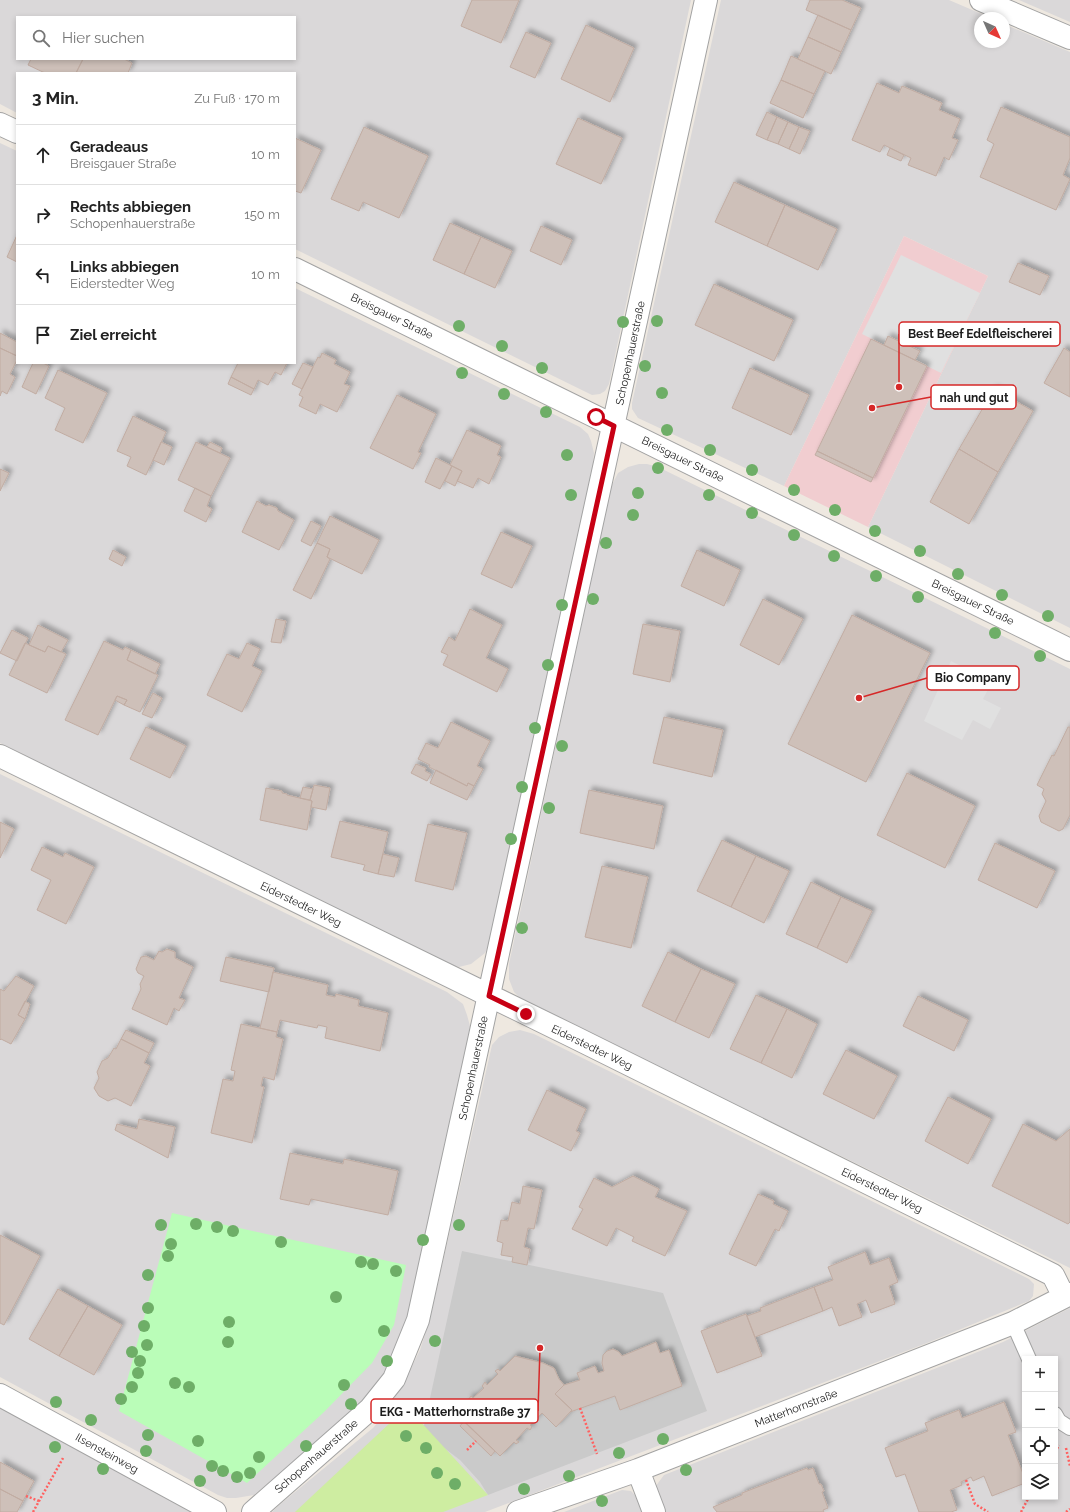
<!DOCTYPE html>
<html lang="de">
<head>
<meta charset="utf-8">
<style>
  :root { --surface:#fff; --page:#f2f2f2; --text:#222; --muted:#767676; --line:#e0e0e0 }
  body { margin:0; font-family:Raleway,sans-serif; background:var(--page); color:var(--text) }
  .controls { position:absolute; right:12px; bottom:12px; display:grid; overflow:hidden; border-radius:0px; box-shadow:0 2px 6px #0003 }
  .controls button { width:36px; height:36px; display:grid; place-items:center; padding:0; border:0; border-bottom:1px solid var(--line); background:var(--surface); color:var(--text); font:20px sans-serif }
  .compass { position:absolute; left:974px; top:12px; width:36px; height:36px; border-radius:50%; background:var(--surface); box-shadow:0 2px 6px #0003; rotate:135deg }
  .stop { position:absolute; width:12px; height:12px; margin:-9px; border:3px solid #c70014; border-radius:50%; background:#fff }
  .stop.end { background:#c70014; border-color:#fff; box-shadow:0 1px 4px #0008 }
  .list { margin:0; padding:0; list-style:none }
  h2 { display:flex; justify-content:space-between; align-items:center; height:52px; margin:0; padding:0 16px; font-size:17px }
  h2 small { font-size:13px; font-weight:400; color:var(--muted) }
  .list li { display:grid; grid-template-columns:26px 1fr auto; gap:12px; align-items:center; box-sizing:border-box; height:60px; padding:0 16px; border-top:1px solid var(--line) }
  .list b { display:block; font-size:15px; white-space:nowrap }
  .list p { margin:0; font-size:13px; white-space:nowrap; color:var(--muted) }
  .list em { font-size:13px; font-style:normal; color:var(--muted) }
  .icon { flex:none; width:22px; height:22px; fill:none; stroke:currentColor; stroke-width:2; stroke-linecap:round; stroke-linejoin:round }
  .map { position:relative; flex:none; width:1070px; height:1512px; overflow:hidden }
  .search { position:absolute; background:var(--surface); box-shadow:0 2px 6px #0003; left:16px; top:16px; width:280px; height:44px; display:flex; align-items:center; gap:10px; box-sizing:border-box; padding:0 14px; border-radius:0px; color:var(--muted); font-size:15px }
  .panel { position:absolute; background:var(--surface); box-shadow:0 2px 6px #0003; left:16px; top:72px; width:280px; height:292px; border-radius:0px }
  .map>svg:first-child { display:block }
</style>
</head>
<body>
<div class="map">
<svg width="1070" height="1512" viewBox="0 0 1070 1512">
  <defs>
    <filter id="shadow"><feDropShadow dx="3.5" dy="-3.5" stdDeviation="2" flood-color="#0004"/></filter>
  </defs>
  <rect width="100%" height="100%" fill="#eee8e0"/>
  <!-- residential -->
  <path fill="#dad8d9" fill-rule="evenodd" d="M0,0H691L609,384L605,391L600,394L592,395L295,249V73H17V113L0,104ZM17,17H295V59H17Z
    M721,0H949L991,18H980V42H1004V24L1070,52V628L868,527L988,276L904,236L784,486L638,418L632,409V403Z
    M1019,0H1070V22Z
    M0,143L17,151V363H295V288L580,427L588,434L591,441L594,453L593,464L490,943L485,953L471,964L459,967L452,965L0,743Z
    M639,464H647L658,467L1070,669V1268L522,1000L514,992L509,979V964L611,487L618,473L628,467Z
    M0,774L447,992L463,1004L467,1015L470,1026L468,1040L407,1329L383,1378L359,1408L254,1495L236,1498H227L218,1495L0,1377Z
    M520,1030L534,1034L1029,1279L1034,1284L1033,1296L1029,1301L927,1343L485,1512H272L278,1506L373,1428L395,1403V1394L411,1368L420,1350L430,1319L492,1045L499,1037L509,1032Z
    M1070,1308V1512H664L655,1487L664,1475L1003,1342ZM1025,1359H1055V1497H1025Z
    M0,1408L192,1512H0Z
    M622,1490L631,1491L638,1498L643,1512H564Z"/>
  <!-- commercial -->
  <path fill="#f1cdd0" d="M904,236L988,276L868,527L784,486Z"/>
  <!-- religious -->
  <path fill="#cacaca" d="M462,1251L663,1293L707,1411L488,1495L480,1482L460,1460L435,1441L422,1435Z"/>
  <!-- grass -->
  <path fill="#ceeda1" d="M407,1407L488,1495L443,1512H295Z"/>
  <!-- park -->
  <path fill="#bafdb8" d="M172,1213L406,1265L394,1325L372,1363L324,1412L247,1483L119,1411Z"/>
  <!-- parking -->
  <path fill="#e0e0e0" d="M901,255L980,293L941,373L862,334Z
    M951,661L992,682L983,699L1001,708L990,729L973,720L962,740L924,721Z"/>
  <!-- building -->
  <path fill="#cec0b9" stroke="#c1aca2" filter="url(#shadow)" d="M472,0H519L501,43L461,26Z
    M810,0H842L861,8L851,30L806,10Z
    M818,15L851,30L841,52L808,37Z
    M586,25L634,48L610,102L561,79Z
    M526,32L551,43L535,78L510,67Z
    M808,37L841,52L831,74L798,59Z
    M791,56L825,71L814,94L781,80Z
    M31,59H83L76,73H45L28,65Z
    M83,59H124L132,63L128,73H76Z
    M781,80L814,94L803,118L770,103Z
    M877,83L899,93L902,86L942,103L939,110L960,119L952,138L958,140L949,160L944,157L936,176L908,165L911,158L884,145L880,152L852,140Z
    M1001,107L1070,137V158L1063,175L1070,179L1056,210L980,177L994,144L987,140Z
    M767,112L777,117L767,140L756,135Z
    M777,117L788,122L778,144L767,140Z
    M578,118L622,138L601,184L556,164Z
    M788,122L799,127L789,149L778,144Z
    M364,127L428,156L399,218L363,202L359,211L331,199Z
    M799,127L810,131L800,154L789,149Z
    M295,138L321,150L301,193L295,191Z
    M890,148L904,155L901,161L887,155Z
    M734,182L785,205L767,246L715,222Z
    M785,205L837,229L818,270L767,246Z
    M450,223L481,237L464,274L433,260Z
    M541,226L572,240L561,265L530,251Z
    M17,235V262L7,257Z
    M481,237L512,251L495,288L464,274Z
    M1018,263L1049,276L1040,295L1009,282Z
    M714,284L793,320L774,361L695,325Z
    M0,333L17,342V356L0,348Z
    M888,336L920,351L915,360L884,345Z
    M871,339L927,366L873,478L817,451Z
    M0,348L17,356V360L10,374L15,377L7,394L2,391L0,396Z
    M1064,348L1070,352V397L1044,383Z
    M322,353L336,360L334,364L350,372L344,384L350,386L337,412L320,404L316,414L299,406L303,397L299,395L318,357L320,358Z
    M33,363H43L49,366L36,394L22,387Z
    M238,363H287L281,375L275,372L268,385L258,380L254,389L231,377Z
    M303,363L313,367L302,389L292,384Z
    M750,368L809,395L791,435L732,408Z
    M58,370L107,393L83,443L55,430L65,408L45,398Z
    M231,377L254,389L251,395L228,384Z
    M994,389L1033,411L998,472L959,449Z
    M397,395L436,414L418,452L421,453L413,469L370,448Z
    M133,416L166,432L146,475L127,466L131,457L117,451Z
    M467,430L501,446L497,455L501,457L489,484L478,478L473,488L457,481L462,471L450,465Z
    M161,442L172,447L164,465L153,460Z
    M196,442L230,458L211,496L178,480Z
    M210,442L222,448L220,453L207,447Z
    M959,449L998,472L969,524L930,502Z
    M817,451L873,478L871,482L815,455Z
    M436,458L452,466L440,489L425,482Z
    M452,466L462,471L455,486L445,481Z
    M0,469L9,473L0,491Z
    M195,488L211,496L207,506L212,509L206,522L184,511Z
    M257,501L266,506L269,505L277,508L278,511L294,520L279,550L242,532Z
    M330,516L379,540L362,574L327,557L330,549L317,543Z
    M311,521L321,526L311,546L301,541Z
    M501,532L532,546L512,588L481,574Z
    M317,543L330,549L327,557L330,559L311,599L293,590Z
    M113,550L126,557L122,566L109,559Z
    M697,550L740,570L724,606L681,586Z
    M763,599L803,619L779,665L740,645Z
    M470,609L502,625L486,658L508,669L497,692L443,665L448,655L441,652L449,637L455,641Z
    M852,615L930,653L866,782L788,744Z
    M276,619L286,621L281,643L271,642Z
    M643,624L680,631L670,682L633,674Z
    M38,625L68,640L61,652L48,646L45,652L29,645Z
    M12,630L28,638L17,661L0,653Z
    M104,641L123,650L125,647L131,650L127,660L158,675L140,712L124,705L127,700L117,696L98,735L65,720Z
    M25,643L45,652L48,646L66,654L47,693L9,675Z
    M247,643L260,649L252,666L262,671L242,712L207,695L227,654L239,659Z
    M131,650L160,664L155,674L127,660Z
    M153,693L162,698L152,718L142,714Z
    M117,696L127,700L124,705L115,700Z
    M664,717L723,730L712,777L653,763Z
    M451,722L490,741L477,766L483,769L474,786L468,783L467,786L429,767L430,765L418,759L426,743L438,748Z
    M146,727L186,746L170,778L130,759Z
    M1068,727H1070V815L1063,829L1059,831L1041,822L1039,816L1046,801L1042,794L1044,789L1037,785L1052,755L1054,756Z
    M416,764L426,768L425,771L431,774L427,781L411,773Z
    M436,770L467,786L468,783L474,786L467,800L430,783Z
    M907,773L975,806L945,868L877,835Z
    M314,785L330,788L326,810L311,807L312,801L310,800Z
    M303,787L313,789L310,800L300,798Z
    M266,788L282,791V793L287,794V795L312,801L307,830L260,820Z
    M589,790L663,806L654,849L580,833Z
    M340,821L388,832L378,874L363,870L365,865L331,857Z
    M0,822L14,829L0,858Z
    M428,824L467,833L453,890L415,881Z
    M722,840L756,856L731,907L697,891Z
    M995,843L1055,871L1037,908L978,880Z
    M42,847L63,857L65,853L94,867L66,924L37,910L51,880L31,870Z
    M383,854L399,858L394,877L378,874Z
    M756,856L789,871L764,923L731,907Z
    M602,866L648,877L631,948L585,937Z
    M811,882L841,897L817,948L786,934Z
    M841,897L872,911L847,963L817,948Z
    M167,949L175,952V958L193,967L179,998L185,1000L179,1011L174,1008L167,1025L132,1009L141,989L140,984L144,976L138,973L136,969L141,957L146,956L154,960L159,951L162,952Z
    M668,952L701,969L675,1022L642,1006Z
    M226,957L274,968L269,992L220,981Z
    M701,969L735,984L709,1038L675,1022Z
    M273,972L328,985L326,995L335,997L336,994L359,1000L358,1006L388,1013L380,1051L325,1038L327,1027L318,1025L317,1028L280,1020L277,1032L260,1028Z
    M16,976L34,986L18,1015L25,1019L11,1044L1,1039L0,1040V989L4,991Z
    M756,995L787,1009L761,1063L730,1049Z
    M918,996L968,1020L954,1051L903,1026Z
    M25,1001L30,1004L25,1019L18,1015Z
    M787,1009L817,1024L792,1078L761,1063Z
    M241,1024L277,1032L276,1037L283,1039L274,1080L263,1077L261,1086L264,1087L252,1143L211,1133L223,1079L233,1081L235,1071L231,1070Z
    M126,1030L154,1043L149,1053L121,1039Z
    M121,1039L149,1053L144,1063L150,1066L131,1106L115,1098L108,1101L99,1096L94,1088L99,1078L97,1072L102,1061L108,1058L114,1048L116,1049Z
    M846,1050L897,1076L874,1119L823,1094Z
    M547,1090L586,1109L576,1131L580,1133L571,1151L528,1130Z
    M948,1097L991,1119L968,1164L925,1141Z
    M139,1119L175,1127L168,1158L115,1130L117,1124L137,1129Z
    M1023,1124L1056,1141L1070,1129V1222L1068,1224L992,1186Z
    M290,1153L343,1164L344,1159L398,1171L388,1215L311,1199L309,1205L280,1199Z
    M633,1176L659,1189L655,1197L687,1211L665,1256L632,1241L634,1237L616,1228L607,1246L572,1229L583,1209L579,1207L594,1178L612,1187Z
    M523,1186L542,1190L534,1229L528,1228L524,1247L530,1249L527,1265L512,1262L513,1257L501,1255L503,1243L497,1241L501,1220L508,1221L512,1202L520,1204Z
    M758,1194L774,1201L773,1204L788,1211L779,1231L775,1229L756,1266L729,1254Z
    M0,1235L40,1256L4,1325L0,1323Z
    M865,1252L870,1265L889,1258L898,1282L889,1286L895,1304L871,1313L866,1300L857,1304L862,1317L839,1326L832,1307L823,1311L814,1287L833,1280L828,1267Z
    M814,1287L823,1311L755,1337L747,1316L761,1311L760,1308Z
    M58,1289L88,1306L59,1356L29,1339Z
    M88,1306L122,1325L94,1375L59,1356Z
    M746,1314L762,1356L717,1373L701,1331Z
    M656,1342L660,1353L669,1350L682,1386L620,1410L615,1396L570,1412L572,1410L555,1394L564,1385L580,1380L577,1373L595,1366L598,1373L604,1371L602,1363L603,1355L607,1351L613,1349L619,1352L622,1356Z
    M515,1356L543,1363L554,1368L559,1379L564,1385L555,1394L572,1410L556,1427L542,1413L530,1425L532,1427L530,1430L527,1428L516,1440L519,1442L516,1444L514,1442L500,1456L457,1415L470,1402L468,1400L471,1396L473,1398L484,1388L482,1386L485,1382L487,1385L498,1374L495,1371L498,1369L500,1371Z
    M1004,1402L1016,1432L1008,1435L1025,1479V1483L992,1496L984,1476L973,1481L971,1477L961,1482L962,1485L950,1490L957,1510L951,1512H919L905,1474L896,1477L885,1448L928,1431L925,1423L959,1410L962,1418Z
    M464,1421L495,1451L491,1456L460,1426Z
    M0,1462L34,1481L23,1501L0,1489Z
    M807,1468L808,1470L813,1468L819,1484H821L824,1491L822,1492L828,1508L823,1510L824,1512H717L713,1507L742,1495V1493Z
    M0,1489L23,1501L17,1512H0Z"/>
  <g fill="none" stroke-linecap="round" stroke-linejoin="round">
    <!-- service casing -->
    <g stroke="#a3a3a3" stroke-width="16">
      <path id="service" d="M1013,1323L1029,1359
        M1055,1414L1059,1421L1070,1428"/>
    </g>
    <!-- minor casing -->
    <g stroke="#a3a3a3" stroke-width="24">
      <path id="minor" d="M981,0L1070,38
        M0,124L17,132
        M295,269L1070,650
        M0,756L574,1037L1053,1275L1064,1297
        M0,1395L215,1512
        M638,1470L654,1512
        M253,1512L370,1409L394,1379L418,1320L706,0
        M518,1512L638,1470L1013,1323L1070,1294"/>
    </g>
    <!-- path -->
    <path stroke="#ff6160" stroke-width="2.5" stroke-dasharray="2 2" stroke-linecap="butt" d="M580,1408L597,1454
      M1066,1448L1070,1466
      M467,1450L476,1441
      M1055,1452L1059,1445
      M966,1480L975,1504L988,1512
      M26,1496L39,1501
      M33,1512L63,1458
      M1021,1512L1029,1497
      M1066,1512L1070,1509"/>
    <!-- service -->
    <use href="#service" stroke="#fff" stroke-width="14"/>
    <!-- minor -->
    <use href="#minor" stroke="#fff" stroke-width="22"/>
  </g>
  <!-- trees -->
  <g fill="#6eae67">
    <circle cx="657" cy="321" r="6"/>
    <circle cx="623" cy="322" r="6"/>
    <circle cx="459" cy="326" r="6"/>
    <circle cx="502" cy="346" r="6"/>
    <circle cx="645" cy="366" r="6"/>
    <circle cx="542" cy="368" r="6"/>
    <circle cx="462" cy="373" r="6"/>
    <circle cx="662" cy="393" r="6"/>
    <circle cx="504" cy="394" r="6"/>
    <circle cx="546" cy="412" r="6"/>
    <circle cx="667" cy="430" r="6"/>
    <circle cx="710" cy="450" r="6"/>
    <circle cx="567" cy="455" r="6"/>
    <circle cx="658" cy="468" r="6"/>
    <circle cx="752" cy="470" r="6"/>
    <circle cx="794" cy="490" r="6"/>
    <circle cx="638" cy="493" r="6"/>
    <circle cx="571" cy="495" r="6"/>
    <circle cx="709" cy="495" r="6"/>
    <circle cx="835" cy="510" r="6"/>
    <circle cx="752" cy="513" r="6"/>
    <circle cx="633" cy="515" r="6"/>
    <circle cx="875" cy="531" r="6"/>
    <circle cx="794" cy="535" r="6"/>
    <circle cx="606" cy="543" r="6"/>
    <circle cx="920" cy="551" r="6"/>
    <circle cx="834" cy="556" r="6"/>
    <circle cx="958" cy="574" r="6"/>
    <circle cx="876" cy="576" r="6"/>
    <circle cx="1002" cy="595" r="6"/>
    <circle cx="918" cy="597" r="6"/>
    <circle cx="593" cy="599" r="6"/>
    <circle cx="562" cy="605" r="6"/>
    <circle cx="1048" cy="616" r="6"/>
    <circle cx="995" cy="633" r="6"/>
    <circle cx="1040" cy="656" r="6"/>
    <circle cx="548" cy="665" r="6"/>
    <circle cx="535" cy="728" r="6"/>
    <circle cx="562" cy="746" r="6"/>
    <circle cx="522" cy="787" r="6"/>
    <circle cx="549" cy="808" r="6"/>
    <circle cx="511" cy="839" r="6"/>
    <circle cx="522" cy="928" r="6"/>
    <circle cx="196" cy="1224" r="6"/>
    <circle cx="161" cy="1225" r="6"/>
    <circle cx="459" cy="1225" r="6"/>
    <circle cx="217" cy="1227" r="6"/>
    <circle cx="233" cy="1231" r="6"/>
    <circle cx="423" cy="1240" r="6"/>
    <circle cx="281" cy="1242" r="6"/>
    <circle cx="171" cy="1244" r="6"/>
    <circle cx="168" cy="1256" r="6"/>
    <circle cx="361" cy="1262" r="6"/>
    <circle cx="373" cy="1264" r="6"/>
    <circle cx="396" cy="1271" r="6"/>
    <circle cx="148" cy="1275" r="6"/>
    <circle cx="336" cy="1297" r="6"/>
    <circle cx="148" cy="1308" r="6"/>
    <circle cx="229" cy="1322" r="6"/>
    <circle cx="144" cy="1326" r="6"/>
    <circle cx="384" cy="1331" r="6"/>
    <circle cx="435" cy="1341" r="6"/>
    <circle cx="228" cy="1342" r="6"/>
    <circle cx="147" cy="1345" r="6"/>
    <circle cx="132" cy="1352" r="6"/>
    <circle cx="140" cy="1361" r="6"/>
    <circle cx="387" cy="1361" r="6"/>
    <circle cx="138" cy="1373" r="6"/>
    <circle cx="175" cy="1383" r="6"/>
    <circle cx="344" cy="1385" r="6"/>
    <circle cx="132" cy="1387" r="6"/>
    <circle cx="189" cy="1387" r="6"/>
    <circle cx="121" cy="1399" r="6"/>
    <circle cx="56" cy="1402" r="6"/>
    <circle cx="351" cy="1404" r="6"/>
    <circle cx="91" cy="1420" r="6"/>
    <circle cx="148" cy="1435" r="6"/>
    <circle cx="406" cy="1436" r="6"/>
    <circle cx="663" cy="1439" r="6"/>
    <circle cx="198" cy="1441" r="6"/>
    <circle cx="306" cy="1446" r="6"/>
    <circle cx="55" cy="1447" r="6"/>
    <circle cx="426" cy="1448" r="6"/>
    <circle cx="146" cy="1451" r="6"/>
    <circle cx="619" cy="1453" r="6"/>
    <circle cx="259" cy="1457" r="6"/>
    <circle cx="212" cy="1466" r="6"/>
    <circle cx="103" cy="1469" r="6"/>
    <circle cx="686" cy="1470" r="6"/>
    <circle cx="223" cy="1471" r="6"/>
    <circle cx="250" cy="1473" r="6"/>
    <circle cx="437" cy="1473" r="6"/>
    <circle cx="569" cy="1476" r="6"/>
    <circle cx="237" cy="1477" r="6"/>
    <circle cx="200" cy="1481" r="6"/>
    <circle cx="455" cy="1484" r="6"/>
    <circle cx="524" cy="1489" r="6"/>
    <circle cx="602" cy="1501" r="6"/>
  </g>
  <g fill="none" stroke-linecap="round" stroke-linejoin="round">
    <!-- route -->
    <path stroke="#c70014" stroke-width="5" d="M526,1014L489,996L614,426L596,417"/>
  </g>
  <g text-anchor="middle" stroke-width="3.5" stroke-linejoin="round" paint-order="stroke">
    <!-- street labels -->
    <g font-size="11" fill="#1c1c1c" stroke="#fff">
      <text transform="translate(392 316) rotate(26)" y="4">Breisgauer Straße</text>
      <text transform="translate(630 353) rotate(-78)" y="4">Schopenhauerstraße</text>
      <text transform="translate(683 459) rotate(26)" y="4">Breisgauer Straße</text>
      <text transform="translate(973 602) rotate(26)" y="4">Breisgauer Straße</text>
      <text transform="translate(301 904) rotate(26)" y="4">Eiderstedter Weg</text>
      <text transform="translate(592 1047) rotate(26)" y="4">Eiderstedter Weg</text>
      <text transform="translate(473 1068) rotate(-78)" y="4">Schopenhauerstraße</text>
      <text transform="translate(882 1190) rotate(26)" y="4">Eiderstedter Weg</text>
      <text transform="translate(796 1408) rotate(-21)" y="4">Matterhornstraße</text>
      <text transform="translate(107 1453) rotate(29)" y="4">Ilsensteinweg</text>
      <text transform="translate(316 1456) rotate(-41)" y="4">Schopenhauerstraße</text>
    </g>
  </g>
  <!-- callouts -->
  <path fill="none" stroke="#d62828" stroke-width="1.5" d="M899 387L899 334M872 408L931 397M859 698L927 678M540 1348L538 1411"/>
  <g fill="#d62828" stroke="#fff" stroke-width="1.5">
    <circle cx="899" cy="387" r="4"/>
    <circle cx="872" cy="408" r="4"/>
    <circle cx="859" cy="698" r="4"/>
    <circle cx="540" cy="1348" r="4"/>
  </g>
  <g fill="#fff" stroke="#d62828" stroke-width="1.5">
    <rect x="899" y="322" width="161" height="24" rx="4"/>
    <rect x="931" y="385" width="85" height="24" rx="4"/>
    <rect x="927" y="666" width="92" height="24" rx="4"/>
    <rect x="371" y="1399" width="167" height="24" rx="4"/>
  </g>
  <g font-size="12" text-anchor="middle" font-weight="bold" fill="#1c1c1c">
    <text x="980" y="338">Best Beef Edelfleischerei</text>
    <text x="974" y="402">nah und gut</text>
    <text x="973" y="682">Bio Company</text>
    <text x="455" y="1416">EKG - Matterhornstraße 37</text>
  </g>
</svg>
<div class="controls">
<button>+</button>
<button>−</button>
<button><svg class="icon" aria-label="locate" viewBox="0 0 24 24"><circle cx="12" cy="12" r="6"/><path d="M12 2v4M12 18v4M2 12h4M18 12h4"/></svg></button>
<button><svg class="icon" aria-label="layers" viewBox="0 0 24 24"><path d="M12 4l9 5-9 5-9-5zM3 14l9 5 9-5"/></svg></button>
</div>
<svg class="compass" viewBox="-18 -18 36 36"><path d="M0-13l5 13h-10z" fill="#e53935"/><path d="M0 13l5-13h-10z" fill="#767676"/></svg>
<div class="stop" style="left:596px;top:417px"></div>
<div class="stop end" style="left:526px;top:1014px"></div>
<div class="search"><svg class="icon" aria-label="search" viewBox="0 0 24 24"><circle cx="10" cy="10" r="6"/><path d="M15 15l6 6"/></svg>Hier suchen</div>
<section class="panel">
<h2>3 Min.<small>Zu Fuß · 170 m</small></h2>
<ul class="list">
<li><svg class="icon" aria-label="ahead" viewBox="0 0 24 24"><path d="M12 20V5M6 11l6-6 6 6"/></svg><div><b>Geradeaus</b><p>Breisgauer Straße</p></div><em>10 m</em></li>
<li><svg class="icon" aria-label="right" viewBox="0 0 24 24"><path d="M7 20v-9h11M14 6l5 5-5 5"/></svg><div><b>Rechts abbiegen</b><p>Schopenhauerstraße</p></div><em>150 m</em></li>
<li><svg class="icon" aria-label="left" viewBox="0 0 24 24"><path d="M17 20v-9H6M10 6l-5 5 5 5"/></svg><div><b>Links abbiegen</b><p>Eiderstedter Weg</p></div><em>10 m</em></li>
<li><svg class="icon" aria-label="arrive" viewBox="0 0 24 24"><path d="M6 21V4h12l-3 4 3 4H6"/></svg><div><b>Ziel erreicht</b></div></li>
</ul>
</section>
</div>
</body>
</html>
